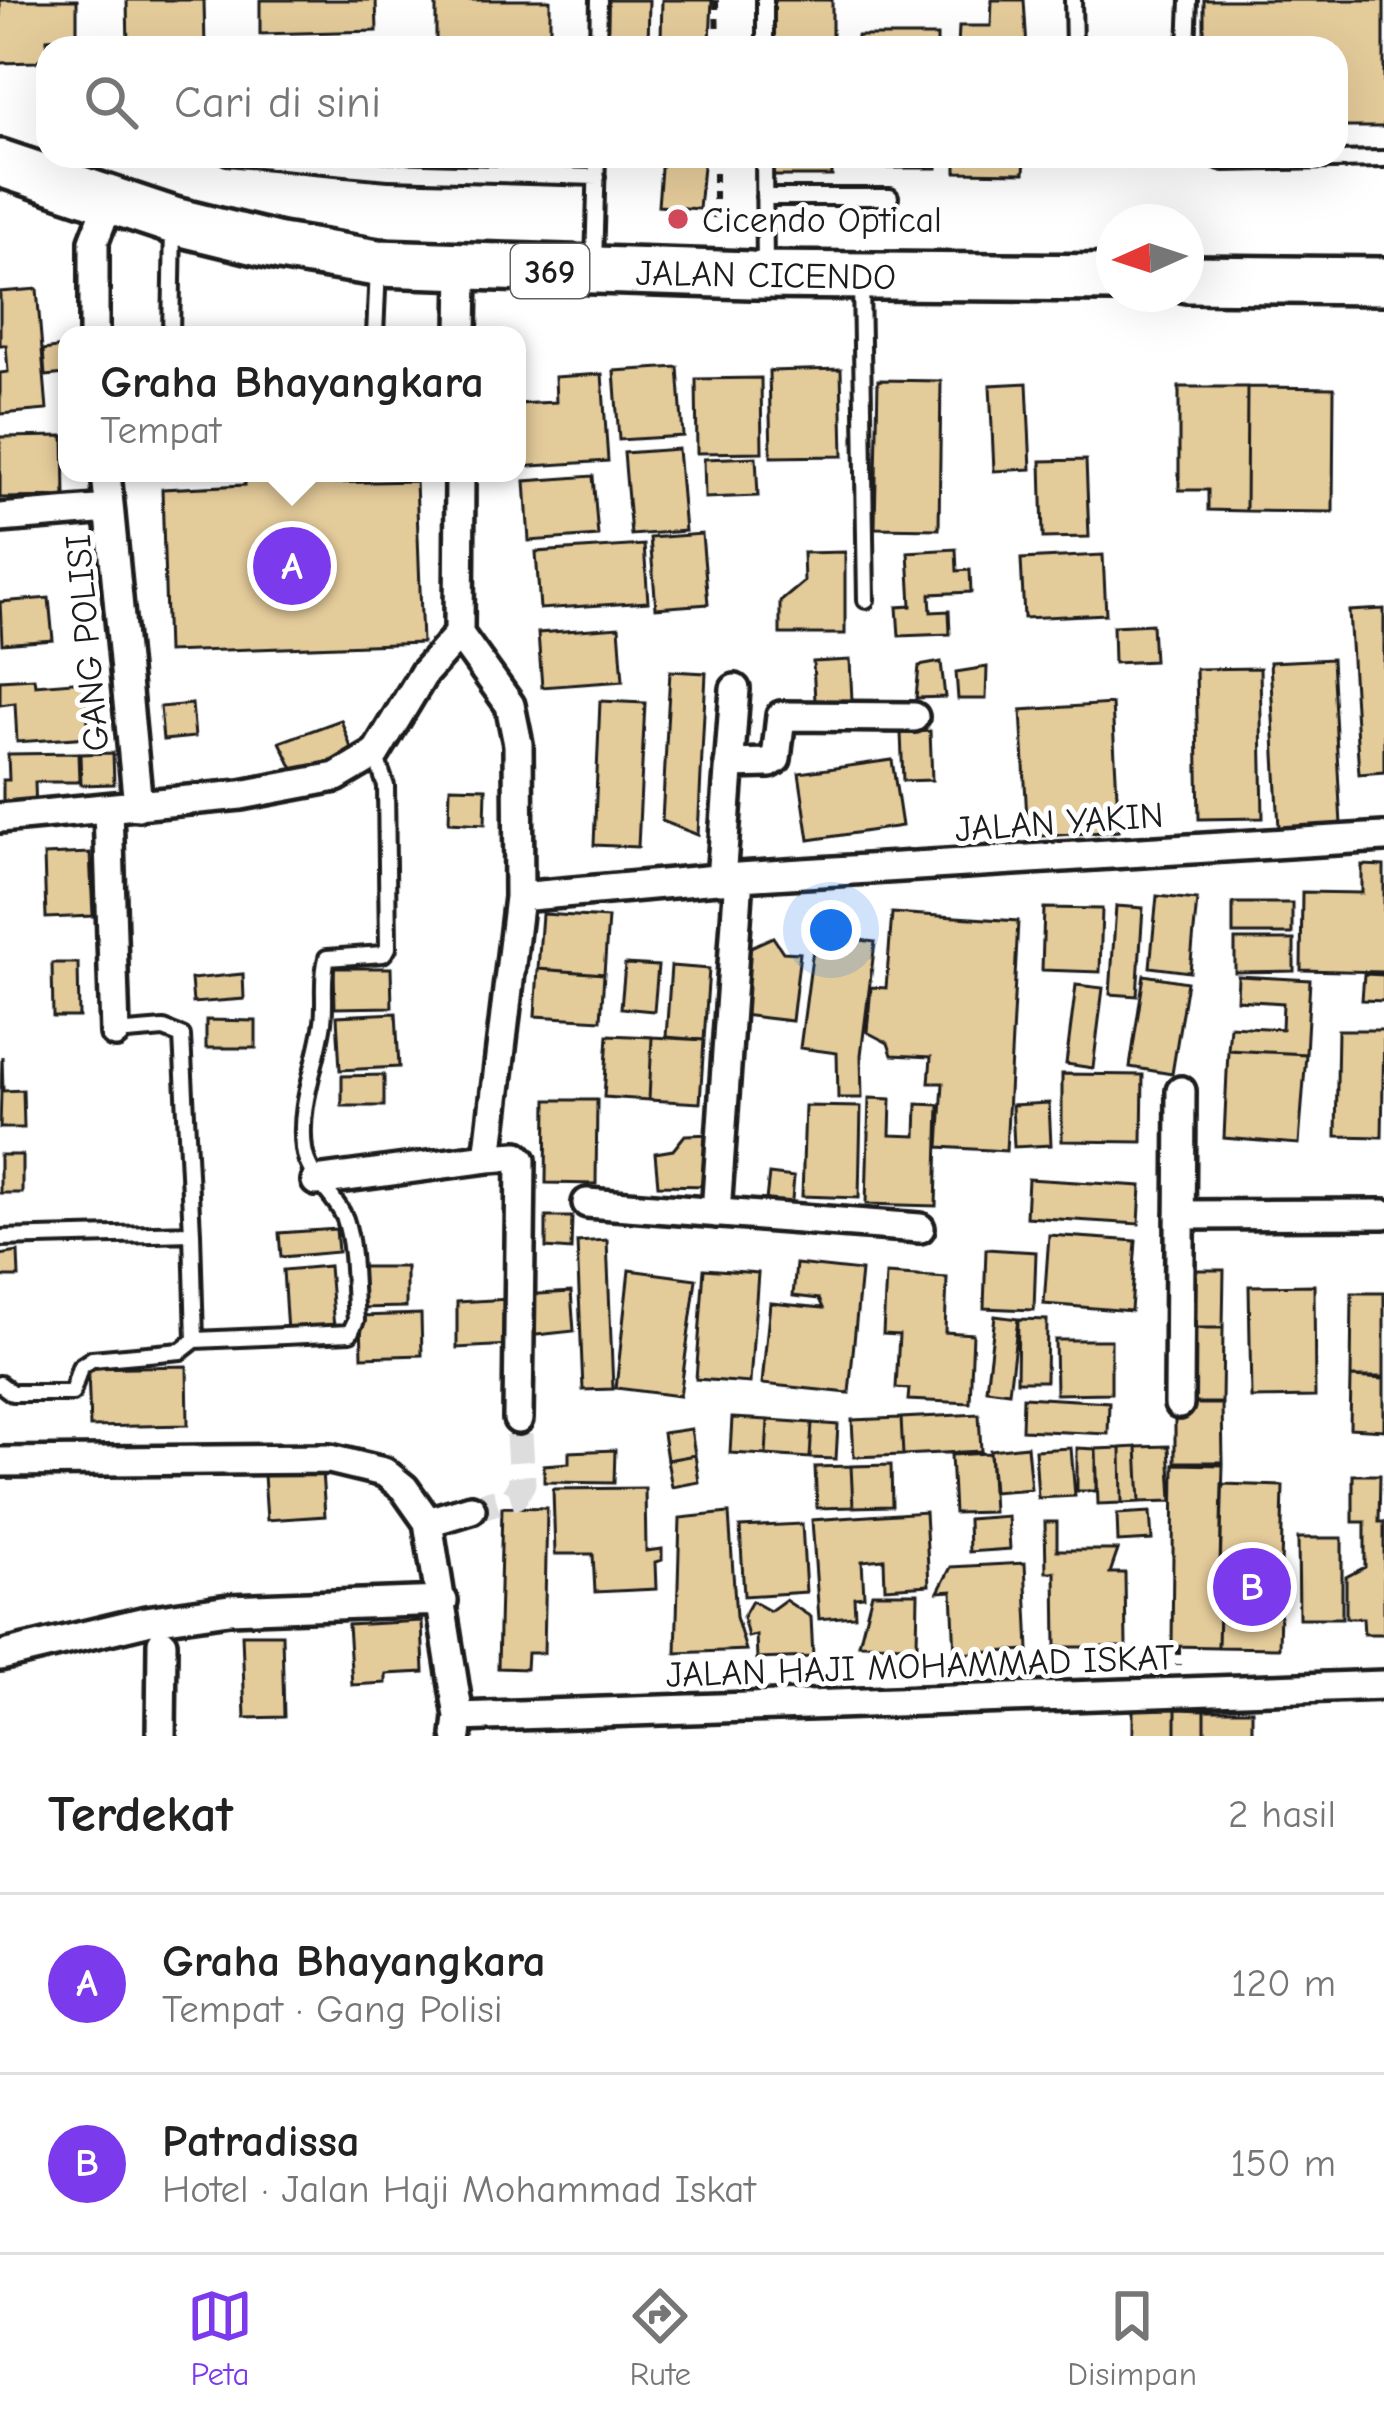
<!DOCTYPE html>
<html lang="id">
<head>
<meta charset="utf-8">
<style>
  :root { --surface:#fff; --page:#f6f6f6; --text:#222; --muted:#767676; --line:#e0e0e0; --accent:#7c3aed }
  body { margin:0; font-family:"Comic Neue",sans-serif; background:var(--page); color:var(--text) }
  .compass { position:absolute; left:1096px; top:204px; width:108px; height:108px; border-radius:50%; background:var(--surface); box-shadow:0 12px 48px #0002; rotate:267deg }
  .you { position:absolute; left:831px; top:930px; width:42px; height:42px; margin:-30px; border:9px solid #fff; border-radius:50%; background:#1a73e8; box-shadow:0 0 0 18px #1a73e833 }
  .badge { display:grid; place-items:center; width:78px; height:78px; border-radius:50%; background:var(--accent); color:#fff; font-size:39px; font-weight:700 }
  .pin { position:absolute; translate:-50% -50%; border:6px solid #fff; box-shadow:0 3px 12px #0006 }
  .popup { position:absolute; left:58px; top:326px; width:468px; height:156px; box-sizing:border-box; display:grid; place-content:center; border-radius:24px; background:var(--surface); filter:drop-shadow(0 3px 9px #0005); font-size:39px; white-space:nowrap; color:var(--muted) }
  .popup b { font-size:45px; color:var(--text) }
  .popup::after { content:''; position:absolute; left:50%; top:100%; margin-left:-24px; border:24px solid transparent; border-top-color:var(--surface) }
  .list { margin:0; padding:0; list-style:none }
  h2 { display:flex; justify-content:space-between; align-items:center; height:156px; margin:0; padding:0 48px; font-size:51px }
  h2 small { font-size:39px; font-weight:400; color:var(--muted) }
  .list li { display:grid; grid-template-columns:78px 1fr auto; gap:36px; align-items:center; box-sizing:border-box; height:180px; padding:0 48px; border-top:3px solid var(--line) }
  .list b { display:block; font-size:45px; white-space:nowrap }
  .list p { margin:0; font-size:39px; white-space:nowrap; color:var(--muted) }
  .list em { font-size:39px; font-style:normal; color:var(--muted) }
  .icon { flex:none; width:66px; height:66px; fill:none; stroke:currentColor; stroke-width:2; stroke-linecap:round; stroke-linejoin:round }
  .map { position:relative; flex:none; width:1384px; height:1736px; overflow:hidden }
  .search { position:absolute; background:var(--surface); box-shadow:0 12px 48px #0002; left:36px; right:36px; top:36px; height:132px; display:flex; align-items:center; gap:30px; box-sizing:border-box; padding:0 42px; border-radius:36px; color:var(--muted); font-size:45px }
  .sheet { height:516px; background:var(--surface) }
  nav { display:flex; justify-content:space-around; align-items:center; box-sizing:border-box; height:168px; border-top:3px solid var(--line); background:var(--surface); font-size:33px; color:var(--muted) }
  nav a { display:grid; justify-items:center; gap:6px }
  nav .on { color:var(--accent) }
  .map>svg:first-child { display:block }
</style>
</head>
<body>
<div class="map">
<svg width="1384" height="1736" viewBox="0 0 1384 1736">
  <rect width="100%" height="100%" fill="#fff"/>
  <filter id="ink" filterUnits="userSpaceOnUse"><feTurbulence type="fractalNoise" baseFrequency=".00833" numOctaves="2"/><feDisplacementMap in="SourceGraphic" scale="24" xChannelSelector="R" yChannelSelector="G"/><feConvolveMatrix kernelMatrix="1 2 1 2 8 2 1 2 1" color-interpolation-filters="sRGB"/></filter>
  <g filter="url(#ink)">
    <!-- building -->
    <path fill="#e4cb9a" stroke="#1c1c1c" stroke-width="3" d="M0,0H77V37L47,39V52L36,62L0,63Z
      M127,0H204L205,48H128Z
      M260,0H376L377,31L260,34Z
      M436,0H550V48H436Z
      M601,0H649L648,48H600Z
      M662,0H712L710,41L661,39Z
      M774,0H832V48H774Z
      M992,0H1024L1027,48H958L959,26H991Z
      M1204,0H1384V127H1336V48H1204Z
      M857,36H937V48H857Z
      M662,156H704L699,209L658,206Z
      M773,156H832V176H773Z
      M856,156H937V168H856Z
      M956,156H1025L1024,173L956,172Z
      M37,289L47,410L0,414V373L8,372L6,345H0V292Z
      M63,347L66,374L45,376L43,350Z
      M678,367L683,436L619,440L614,371Z
      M841,369L843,456L771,457L769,371Z
      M602,374L608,461L518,467L517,404L556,402L555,377Z
      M761,378L762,452L697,453L696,379Z
      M878,380L941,381L939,529L875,528Z
      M1027,383L1031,469L994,471L990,385Z
      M1179,387H1247L1246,511L1208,510V490H1179Z
      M1247,387L1334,388L1333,512L1246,511Z
      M64,436L65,497L0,498V437Z
      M678,449L685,531L631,535L624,453Z
      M756,457L758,496L705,498L704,459Z
      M1086,460L1089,537L1043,538L1041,461Z
      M245,473H329V483L416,481L422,643L167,652L162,489L245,485Z
      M593,476L598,536L529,541L525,481Z
      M702,534L708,604L656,608L650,538Z
      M644,545L648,602L540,609L536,552Z
      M956,549L957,571L970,570L971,592L930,594L931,612L949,611L950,634L899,636L897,607L911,606L908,552Z
      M845,552V634H780V602L804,582L803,553Z
      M1103,555L1106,614L1024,618L1021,559Z
      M49,598L53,640L2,644L0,602Z
      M1384,609V772L1359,774L1349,611Z
      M1152,624L1154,661L1114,663L1113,626Z
      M619,627L623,681L542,687L538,633Z
      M1332,659L1341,825L1279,828L1270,662Z
      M850,660L852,700L815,701L813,662Z
      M941,662L945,697L916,698L919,666Z
      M987,667L986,699H958L956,672Z
      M1260,668L1263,818L1199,819L1196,669Z
      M670,671L706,673L698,835L662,821Z
      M34,678L35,685L85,681L89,737L17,742L15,703L0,705V680Z
      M600,701L645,703L638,847L594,845Z
      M192,704L195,737L163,740L160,707Z
      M1112,704L1119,831L1028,837L1021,710Z
      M341,720L355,759L296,775L280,742Z
      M930,731L932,780L903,781L901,733Z
      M78,753L79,782H35L36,814L3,815V780H9L8,754Z
      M113,753L114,784L81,785L80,754Z
      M892,760L902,826L809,840L799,773Z
      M450,787L486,788L485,824L449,822Z
      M90,853L93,916L46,918L44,855Z
      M1362,865L1384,866V972L1301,970L1302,892L1362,893Z
      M1157,896L1197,900L1190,972L1150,967Z
      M1233,903H1292V934H1233Z
      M1116,906L1143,908L1137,996L1110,994Z
      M1044,908L1102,909L1100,972L1042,970Z
      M892,913L1018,921L1006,1151L939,1147L943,1083H929L931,1057L892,1055L888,1043L867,1032L871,987L886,988Z
      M542,914L608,918L604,974L538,969Z
      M815,934L875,942L861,1055L862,1098H838L837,1053L800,1048Z
      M773,937L783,952L800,953L792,1021L733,1014L740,952Z
      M1235,940H1294V971L1235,972Z
      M52,963H78L79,1017H53Z
      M625,964L658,966L654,1011L621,1008Z
      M671,966L709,969L704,1040L666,1037Z
      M334,968H391L392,1007L335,1008Z
      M538,969L604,974L601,1020L535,1016Z
      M243,974L244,999L193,1003L191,979Z
      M1364,974L1384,975V1001L1362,1000Z
      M1144,975L1187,982L1172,1074L1130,1067Z
      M1238,976L1310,980L1306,1054L1228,1050L1230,1026L1282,1029L1283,1003L1237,1000Z
      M1076,985L1103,988L1093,1068L1066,1064Z
      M396,1013L399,1067L340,1070L337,1016Z
      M206,1020L256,1021V1048H206Z
      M1338,1030H1384L1382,1137L1336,1136Z
      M608,1035L652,1037L649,1100L604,1097Z
      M652,1037L704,1040L700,1103L649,1100Z
      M1228,1050L1306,1054L1299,1144L1224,1138Z
      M2,1056L3,1091L23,1090L24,1128H0Z
      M1062,1074L1143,1075L1142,1142L1062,1141Z
      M384,1075V1106H342V1076Z
      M869,1098L891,1099L890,1135L916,1136L917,1104L939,1105L936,1206L866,1204Z
      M547,1100H597L596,1184L546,1183Z
      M1049,1103L1051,1145L1014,1147L1012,1105Z
      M805,1106L861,1107L859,1198L802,1196Z
      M715,1134L710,1186L658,1185L655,1153L673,1150L685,1135Z
      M0,1155H22V1193H0Z
      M769,1174L794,1177L791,1211L765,1209Z
      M1028,1179L1141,1186L1139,1224L1026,1217Z
      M546,1217H572L571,1250L546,1248Z
      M336,1229L338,1252L281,1257L279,1233Z
      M1049,1235L1136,1241L1131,1311L1044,1304Z
      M607,1240L613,1389L583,1390L577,1242Z
      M986,1249L1036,1252L1034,1310L984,1308Z
      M18,1252L19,1277H0V1255Z
      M796,1264L861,1271L849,1393L762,1384L770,1303L823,1308L819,1299L793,1296Z
      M329,1266L334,1329L287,1332L283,1270Z
      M357,1267H406V1307L357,1308Z
      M704,1269L758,1273L750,1383L696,1379Z
      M629,1270L696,1279L680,1396L616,1388Z
      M1191,1270H1224L1223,1328H1191Z
      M886,1274L947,1278L945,1332L973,1334L970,1403L908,1400L909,1389L896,1388L899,1335L883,1334Z
      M1314,1285L1315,1397L1251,1398L1249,1286Z
      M571,1292L574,1331L527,1336L523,1295Z
      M1352,1293H1384V1377H1351Z
      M510,1299V1345L457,1348V1302Z
      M421,1314L422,1355L362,1357L361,1316Z
      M995,1316L1018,1319L1009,1392L986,1389Z
      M1018,1319L1047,1320L1046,1381H1017Z
      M1191,1328H1223L1222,1403H1190Z
      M1055,1340H1111V1393L1056,1394Z
      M187,1366L188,1425L90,1427L88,1368Z
      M1351,1377L1384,1379V1430L1350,1428Z
      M1023,1397L1109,1402L1108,1434L1022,1430Z
      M1175,1404H1222L1223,1462H1175Z
      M979,1414L981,1451L903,1455L901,1418Z
      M732,1418L768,1420L766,1455L730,1453Z
      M901,1418L903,1455L854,1457L852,1420Z
      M768,1420L812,1423L810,1458L766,1455Z
      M812,1423L838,1425L836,1459L810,1458Z
      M691,1429L695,1455L667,1460L663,1433Z
      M1027,1446L1031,1489L993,1492L990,1450Z
      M1169,1446L1172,1501L1140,1502L1137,1447Z
      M1137,1447L1140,1502L1122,1503L1121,1448Z
      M1071,1448L1075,1496L1038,1498L1035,1450Z
      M1077,1448L1096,1449V1491H1077Z
      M1121,1448L1122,1503L1098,1504L1096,1449Z
      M615,1450L614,1483L544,1482V1465L569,1463V1452Z
      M990,1453L993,1512L954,1513L951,1455Z
      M695,1455L699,1482L672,1487L667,1460Z
      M1174,1464L1223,1465L1218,1647L1172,1646Z
      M891,1465L892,1506L853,1507L851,1466Z
      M851,1466L853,1507L817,1508L815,1467Z
      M322,1471L325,1516L267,1520L264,1475Z
      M1353,1475H1380L1379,1522H1384V1634H1364L1363,1618H1346V1577L1365,1567V1522H1353Z
      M1222,1484L1283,1486L1279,1648L1218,1647Z
      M645,1488L646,1551L662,1549V1560L655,1562L656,1589L595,1592L593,1554H555L553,1489Z
      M502,1507L547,1508L544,1653H527L526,1669L498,1668Z
      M925,1512L929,1585L885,1588L884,1559L862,1561L864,1596L854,1597L855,1616L819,1619L812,1520Z
      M1150,1512L1152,1540L1118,1542L1117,1514Z
      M729,1513L736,1617L746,1650L676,1653L680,1518Z
      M1008,1516L1010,1549L969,1552L968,1519Z
      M1045,1522H1057V1550H1118L1110,1573H1125L1126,1647H1056L1055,1572H1046Z
      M802,1524L806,1592L744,1596L740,1527Z
      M1298,1538H1342V1618H1299Z
      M1025,1563L1029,1650L955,1654L952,1591L938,1592L951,1567Z
      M872,1593H918L917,1645L859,1644Z
      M785,1600L811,1617L813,1657L757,1659L756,1635L748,1637L743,1617L752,1601L770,1611Z
      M422,1621L424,1672L386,1674V1683L352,1685L348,1625Z
      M242,1634H282L284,1717L245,1718Z
      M1133,1709H1176V1736H1133Z
      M1176,1709L1205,1710V1736H1176Z
      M1205,1710H1252V1736H1205Z"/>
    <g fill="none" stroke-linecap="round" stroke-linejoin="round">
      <!-- minor-tunnel -->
      <path stroke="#ddd" stroke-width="27" stroke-dasharray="27 14" stroke-linecap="butt" d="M471,1509L515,1496L522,1483L518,1419"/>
      <!-- service casing -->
      <g stroke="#1c1c1c" stroke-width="22">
        <path id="service" d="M1073,0L1074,48
          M598,48L599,0
          M765,48V0
          M1187,48L1189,0
          M227,156L389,171L597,177
          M764,156L765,270
          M1203,156L1224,162L1384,159
          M764,197H890
          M594,265L597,156
          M861,281L866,600
          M171,335L173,226
          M375,335L378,268
          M192,1233L195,1340
          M0,1238L192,1233L182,1036L164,1029L115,1033
          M195,1340L350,1333L356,1320C353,1289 355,1249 345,1219C335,1193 308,1179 304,1149C298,1104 317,1065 323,1022C326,1001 321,978 327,958L383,954L388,948L386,786L375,754
          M0,1384L12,1393H72L80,1367L92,1359L181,1351L195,1340"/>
      </g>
      <!-- minor casing -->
      <g stroke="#1c1c1c" stroke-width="36">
        <path id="minor" d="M94,335V241L109,202
          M462,335L463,268
          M106,473L138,806
          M0,518L109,509
          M459,634L510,705L518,744L519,897L488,1158L517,1156L521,1160L518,1419
          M729,764L770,763L776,759L781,716L914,717
          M108,809L115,1033
          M0,818L241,795L336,777L375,754L424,673L459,634L460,473
          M721,880L735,689
          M519,897L739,877L1384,837
          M316,1181L488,1158
          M587,1203L920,1228
          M716,1213L739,877
          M1180,1215L1384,1214
          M1179,1404L1181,1091
          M0,1462L330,1459L384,1472L404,1488L428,1522L459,1717L457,1736
          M428,1522L471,1509
          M0,1656L146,1621L229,1609L443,1601
          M459,1717L1384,1685
          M161,1736L162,1643"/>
      </g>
      <!-- primary casing -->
      <g stroke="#1c1c1c" stroke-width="54">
        <path id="primary" d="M0,163L174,221L280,247L377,263L751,275L1114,278
          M1186,279L1384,281"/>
      </g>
      <!-- path -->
      <path stroke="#1c1c1c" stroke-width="6" stroke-dasharray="9 9" stroke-linecap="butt" d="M716,0L717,48
        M715,236V156
        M1179,1462V1463
        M1178,1646V1665"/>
      <!-- service -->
      <use href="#service" stroke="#fff" stroke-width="14"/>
      <!-- minor -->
      <use href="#minor" stroke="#fff" stroke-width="27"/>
      <!-- primary -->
      <use href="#primary" stroke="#fff" stroke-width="45"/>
    </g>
  </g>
  <!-- markers -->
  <circle fill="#d1495b" stroke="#fff" stroke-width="4.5" cx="678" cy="219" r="12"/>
  <g text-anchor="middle" stroke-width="10" stroke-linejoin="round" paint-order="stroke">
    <!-- shield labels -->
    <rect fill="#fff" stroke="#606060" stroke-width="3" x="511" y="244" width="78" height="54" rx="9"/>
    <g font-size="33" font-weight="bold" fill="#1c1c1c">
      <text x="550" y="283">369</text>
    </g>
    <!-- poi labels -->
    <g font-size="36" fill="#1c1c1c" stroke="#fff" text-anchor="start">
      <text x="702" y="232">Cicendo Optical</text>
    </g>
    <!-- street labels -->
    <g font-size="36" fill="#1c1c1c" stroke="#fff">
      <text transform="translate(766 274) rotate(1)" y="13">JALAN CICENDO</text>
      <text transform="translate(86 643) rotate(-95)" y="13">GANG POLISI</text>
      <text transform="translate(1059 821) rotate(-4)" y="13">JALAN YAKIN</text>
      <text transform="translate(920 1665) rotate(-2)" y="13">JALAN HAJI MOHAMMAD ISKAT</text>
    </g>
  </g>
</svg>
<svg class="compass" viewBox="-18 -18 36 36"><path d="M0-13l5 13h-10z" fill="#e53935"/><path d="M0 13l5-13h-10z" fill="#767676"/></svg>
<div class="you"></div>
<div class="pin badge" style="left:292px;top:566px">A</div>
<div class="popup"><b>Graha Bhayangkara</b>Tempat</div>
<div class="pin badge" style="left:1252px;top:1587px">B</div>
<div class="search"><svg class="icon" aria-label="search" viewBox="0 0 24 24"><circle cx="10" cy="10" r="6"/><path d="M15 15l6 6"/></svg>Cari di sini</div>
</div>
<section class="sheet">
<h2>Terdekat<small>2 hasil</small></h2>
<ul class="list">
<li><span class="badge">A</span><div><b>Graha Bhayangkara</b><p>Tempat · Gang Polisi</p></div><em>120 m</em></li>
<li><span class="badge">B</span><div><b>Patradissa</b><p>Hotel · Jalan Haji Mohammad Iskat</p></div><em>150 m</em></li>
</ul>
</section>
<nav>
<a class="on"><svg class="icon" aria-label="map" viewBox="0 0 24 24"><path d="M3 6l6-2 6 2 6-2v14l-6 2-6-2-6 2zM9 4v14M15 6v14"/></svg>Peta</a>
<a><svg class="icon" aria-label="directions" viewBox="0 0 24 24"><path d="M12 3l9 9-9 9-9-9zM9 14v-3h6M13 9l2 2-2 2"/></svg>Rute</a>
<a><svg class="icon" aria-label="saved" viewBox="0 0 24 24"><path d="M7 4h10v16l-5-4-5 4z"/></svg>Disimpan</a>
</nav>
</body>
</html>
